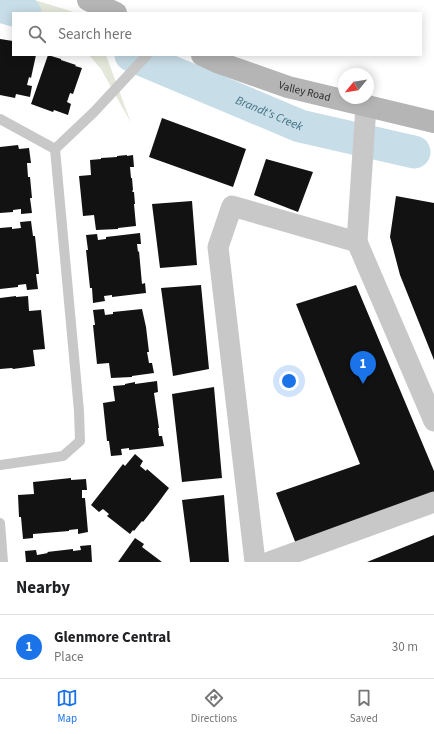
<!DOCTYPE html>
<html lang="en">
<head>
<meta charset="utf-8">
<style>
  :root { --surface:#fff; --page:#f6f6f6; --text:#202124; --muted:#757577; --line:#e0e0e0; --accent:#1a73e8 }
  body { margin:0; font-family:"Source Sans 3",sans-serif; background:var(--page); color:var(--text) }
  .compass { position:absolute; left:338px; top:68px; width:36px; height:36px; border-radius:50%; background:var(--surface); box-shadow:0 2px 10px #0003; rotate:240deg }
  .you { position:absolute; left:289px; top:381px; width:14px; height:14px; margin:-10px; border:3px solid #fff; border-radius:50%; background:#1a73e8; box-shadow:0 0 0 6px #1a73e833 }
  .badge { display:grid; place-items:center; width:26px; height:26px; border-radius:50%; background:var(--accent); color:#fff; font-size:13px; font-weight:700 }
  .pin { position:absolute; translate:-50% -33px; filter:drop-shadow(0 1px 2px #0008) }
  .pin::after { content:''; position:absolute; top:21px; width:14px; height:12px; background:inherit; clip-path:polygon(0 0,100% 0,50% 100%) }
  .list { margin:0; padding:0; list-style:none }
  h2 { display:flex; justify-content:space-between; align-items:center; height:52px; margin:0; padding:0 16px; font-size:17px }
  h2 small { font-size:13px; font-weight:400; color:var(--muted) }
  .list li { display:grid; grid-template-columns:26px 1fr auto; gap:12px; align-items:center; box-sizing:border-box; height:64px; padding:0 16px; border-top:1px solid var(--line) }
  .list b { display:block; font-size:15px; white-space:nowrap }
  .list p { margin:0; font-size:13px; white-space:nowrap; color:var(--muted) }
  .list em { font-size:13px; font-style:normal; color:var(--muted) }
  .icon { flex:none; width:22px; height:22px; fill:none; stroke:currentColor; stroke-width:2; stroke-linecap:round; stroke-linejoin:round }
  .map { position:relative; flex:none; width:434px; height:562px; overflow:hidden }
  .search { position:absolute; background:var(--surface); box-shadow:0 2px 10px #0003; left:12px; right:12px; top:12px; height:44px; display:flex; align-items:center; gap:10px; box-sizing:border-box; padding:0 14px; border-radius:0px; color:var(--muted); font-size:15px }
  .sheet { height:116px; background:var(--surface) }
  nav { display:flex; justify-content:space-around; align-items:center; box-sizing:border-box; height:56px; border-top:1px solid var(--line); background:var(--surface); font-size:11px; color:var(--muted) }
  nav a { display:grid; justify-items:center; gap:2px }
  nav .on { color:var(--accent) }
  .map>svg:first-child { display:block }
</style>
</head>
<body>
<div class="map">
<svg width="434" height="562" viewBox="0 0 434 562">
  <rect width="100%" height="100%" fill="#fff"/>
  <!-- green -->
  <path fill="#e3e8da" d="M0,0H35L77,13H13V20L0,18Z
    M89,55H106L131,123L101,69Z"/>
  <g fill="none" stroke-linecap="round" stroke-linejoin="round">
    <!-- river -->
    <g stroke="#c7dde7" stroke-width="33">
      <path d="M0,6L25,13"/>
      <path id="s1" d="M131,55L300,126L414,152"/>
    </g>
  </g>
  <!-- building -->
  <path fill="#121212" d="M0,39L13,41V55H36L31,78L29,77L27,85L32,86L30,97L16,94L15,98L0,95Z
    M48,55L61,59V60L76,65L75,66L82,68L73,94L70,93L67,102L71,104L68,115L54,110L53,112L31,104Z
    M162,118L246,149L233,187L149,157Z
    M18,145L19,149L29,148L31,163H27L28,177H30L32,198H30L32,213L21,214V209L13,210V212L0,213V147Z
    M127,155V156L133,155L134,167H130L131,178H132L133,190L132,191L133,192H134L135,204H134L136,226L118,228V229L96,230L94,215L83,216L79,176L91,175L90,160L101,159V158L117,157V156Z
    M266,159L313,172L298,212L254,195Z
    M396,196L434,203V360L400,275L390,237Z
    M192,201L197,265L160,268L152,204Z
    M31,221L33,236H35L39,274H36L38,289L27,290L26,284L18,285V287L0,289V228L12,227V229L21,228L20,222Z
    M140,233L141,244H137L138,252L139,251L142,284L145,283L146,293L112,297V295L104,296L105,301L93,303L92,288H90L86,250H88L86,235L97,234L98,240L106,239V237Z
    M201,285L209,369L173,376L161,288Z
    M356,285L434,471V496L298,549L276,493L360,464L296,304Z
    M16,296V297L28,296L29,311L41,310L45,349L33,350L35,366L13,369L12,368L0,369V298Z
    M104,309L105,315L113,314V312L142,309L146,327L149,352H147L149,363H152L154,373L132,376V377L111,378L109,363L97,364L93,325H95L93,310Z
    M157,381L158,392L154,393L159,428H158L159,436H162L164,446L129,450V448L121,449L122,455L111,456L109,441H107L103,403L115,401L113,386L125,385V384L135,382V384Z
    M214,387L222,478L182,482L172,394Z
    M135,454L143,461L140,466L146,471L147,469L169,488L158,503L143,522L142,521L134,531L133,530L130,534L107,516L109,514L103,509L99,512L91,505L123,464L125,466Z
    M71,478V480L86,479L87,490H82V498H85L88,532L78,534V529L69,530V531L33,534V538L23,539L21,517H19L18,495L34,494L33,482Z
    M224,495L229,562H190L182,500Z
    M434,535V562H367Z
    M135,538L144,544L142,547L162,562H118Z
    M91,545L92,562H26L25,551L36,550L37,555L48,553L47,552L73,549V551L81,550L80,546Z"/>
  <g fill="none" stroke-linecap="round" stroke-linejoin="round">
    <!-- lane -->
    <path stroke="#c8c8c8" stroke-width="10" d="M0,119L55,149
      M0,465L63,456L80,441L79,411L55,149L94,112L147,55
      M0,523L3,562"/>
    <!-- street -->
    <path stroke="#c8c8c8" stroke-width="21" d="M366,106L357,242L434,421
      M255,562L218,247L232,206L357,242
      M269,562L434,502"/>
    <!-- secondary -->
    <g stroke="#b5b5b5" stroke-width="22">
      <path d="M88,0L116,13"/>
      <path id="s2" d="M202,55L217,62L288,87L434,122"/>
    </g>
  </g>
  <g text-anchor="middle" stroke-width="4" stroke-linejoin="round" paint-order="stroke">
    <!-- street labels -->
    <g font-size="11" fill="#2b2b2b" stroke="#fff">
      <text dy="4" stroke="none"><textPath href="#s2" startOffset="109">Valley Road</textPath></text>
    </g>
    <!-- water labels -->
    <g font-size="12" font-style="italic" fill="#427185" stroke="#fff">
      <text dy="4" stroke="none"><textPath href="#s1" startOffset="150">Brandt's Creek</textPath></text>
    </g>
  </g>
</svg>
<svg class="compass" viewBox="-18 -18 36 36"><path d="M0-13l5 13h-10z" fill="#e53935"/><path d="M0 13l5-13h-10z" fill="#757577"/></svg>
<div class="you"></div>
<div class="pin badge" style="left:363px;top:384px">1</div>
<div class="search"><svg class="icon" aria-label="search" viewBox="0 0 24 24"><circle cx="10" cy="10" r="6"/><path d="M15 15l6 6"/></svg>Search here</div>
</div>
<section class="sheet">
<h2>Nearby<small></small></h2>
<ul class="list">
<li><span class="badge">1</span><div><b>Glenmore Central</b><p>Place</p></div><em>30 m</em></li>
</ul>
</section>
<nav>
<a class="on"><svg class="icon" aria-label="map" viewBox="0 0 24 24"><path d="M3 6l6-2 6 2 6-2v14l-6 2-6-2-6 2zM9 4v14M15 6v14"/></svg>Map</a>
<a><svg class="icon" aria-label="directions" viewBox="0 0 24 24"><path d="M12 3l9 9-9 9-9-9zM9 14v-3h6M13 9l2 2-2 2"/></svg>Directions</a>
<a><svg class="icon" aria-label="saved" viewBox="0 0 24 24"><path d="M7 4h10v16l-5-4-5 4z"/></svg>Saved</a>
</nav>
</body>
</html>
